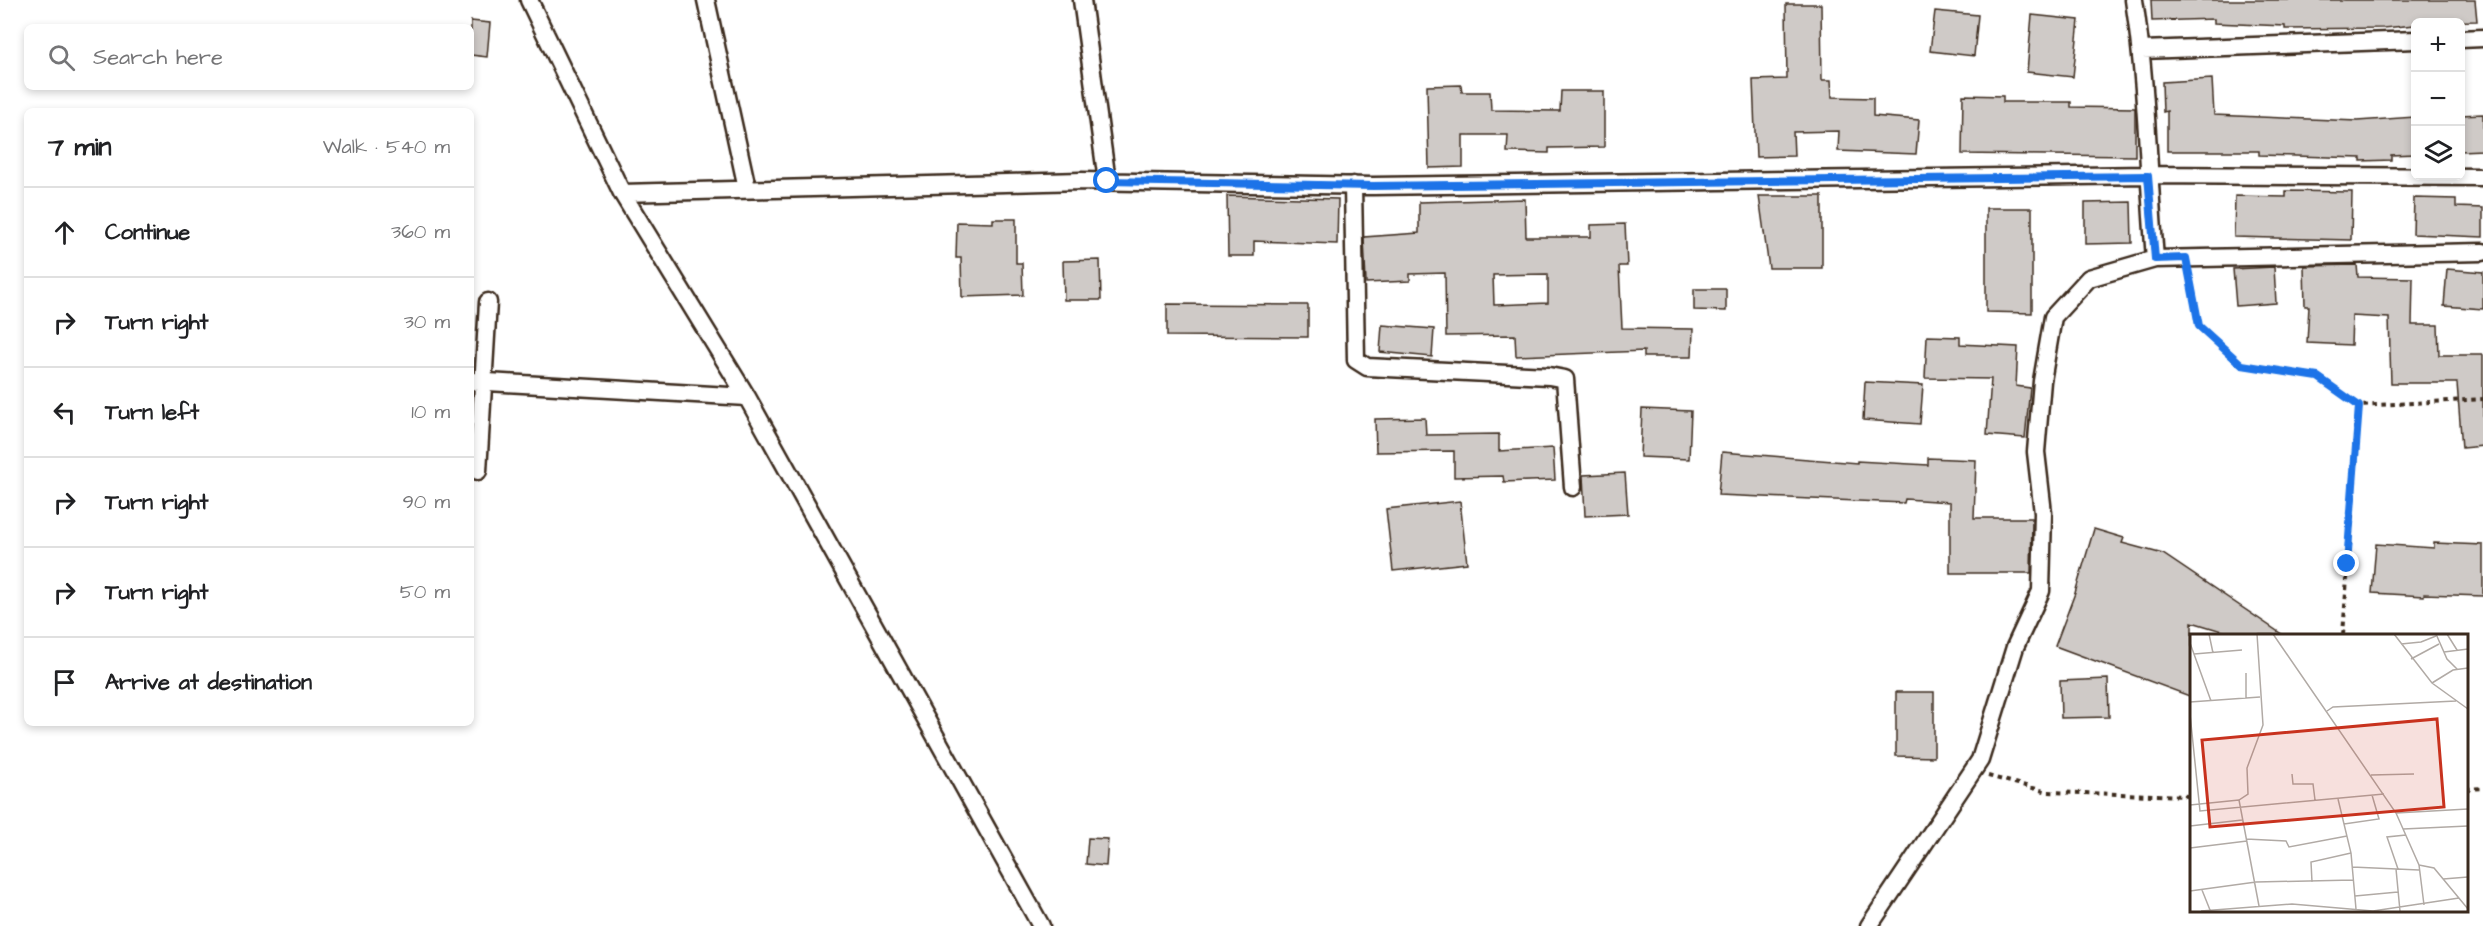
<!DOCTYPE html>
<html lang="en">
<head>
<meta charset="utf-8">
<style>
  :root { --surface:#fff; --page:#f6f6f6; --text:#202124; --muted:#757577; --line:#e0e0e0 }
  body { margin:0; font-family:"Architects Daughter",sans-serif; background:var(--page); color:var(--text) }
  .controls { position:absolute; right:18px; top:18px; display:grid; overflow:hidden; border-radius:9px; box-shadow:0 3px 9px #0003 }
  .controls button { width:54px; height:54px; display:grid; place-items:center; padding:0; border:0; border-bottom:2px solid var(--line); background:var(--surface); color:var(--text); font:30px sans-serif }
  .stop { position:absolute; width:18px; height:18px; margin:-14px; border:4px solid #1a73e8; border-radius:50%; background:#fff }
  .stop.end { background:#1a73e8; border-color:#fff; box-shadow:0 2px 6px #0008 }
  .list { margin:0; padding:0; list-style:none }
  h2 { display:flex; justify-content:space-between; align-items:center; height:78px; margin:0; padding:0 24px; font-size:26px }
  h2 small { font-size:20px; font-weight:400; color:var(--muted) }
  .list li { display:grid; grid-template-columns:39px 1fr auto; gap:18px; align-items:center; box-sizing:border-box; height:90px; padding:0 24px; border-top:2px solid var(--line) }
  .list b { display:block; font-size:22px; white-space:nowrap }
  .list em { font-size:20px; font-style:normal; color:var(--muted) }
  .icon { flex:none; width:33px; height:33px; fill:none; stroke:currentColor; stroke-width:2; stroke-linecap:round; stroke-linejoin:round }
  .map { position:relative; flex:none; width:2483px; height:926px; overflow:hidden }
  .search { position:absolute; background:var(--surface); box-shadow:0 3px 9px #0003; left:24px; top:24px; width:450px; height:66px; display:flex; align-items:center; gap:15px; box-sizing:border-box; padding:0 21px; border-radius:9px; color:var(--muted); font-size:22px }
  .panel { position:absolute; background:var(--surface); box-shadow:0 3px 9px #0003; left:24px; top:108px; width:450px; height:618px; border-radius:9px }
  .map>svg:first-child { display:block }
</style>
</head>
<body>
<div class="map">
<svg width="2483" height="926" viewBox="0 0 2483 926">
  <rect width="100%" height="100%" fill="#fff"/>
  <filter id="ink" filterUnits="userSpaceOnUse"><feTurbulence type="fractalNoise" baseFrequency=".0167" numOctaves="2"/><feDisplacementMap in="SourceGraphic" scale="12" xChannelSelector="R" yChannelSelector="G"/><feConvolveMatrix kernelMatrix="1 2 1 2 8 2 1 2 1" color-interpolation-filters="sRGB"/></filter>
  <g filter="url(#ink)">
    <!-- building -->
    <path fill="#cfcac7" stroke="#3b2a1e" stroke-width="1.5" fill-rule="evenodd" d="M2151,0H2475L2477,21L2415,22V25L2383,28L2285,29V26L2214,23V19L2152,21Z
      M1786,4H1821L1822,80H1831L1832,97L1873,98V116L1919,120L1916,154L1838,151L1839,131L1793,132L1794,156L1756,157L1753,80L1787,79Z
      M1935,11L1978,15L1974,56L1930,51Z
      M2032,15L2079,20L2073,77L2027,72Z
      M471,21L490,23L487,57L471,55Z
      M2212,79L2214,115L2357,121L2415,117V154L2391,155V160L2361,161V158L2259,155V151H2167V111L2163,112L2162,82Z
      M1461,85L1462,92H1490L1491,110L1560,111L1561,91H1604V147L1549,148V153L1507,152L1508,135H1463V167L1429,168L1427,86Z
      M1963,95L2003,96V102H2071V107L2135,108V156L1962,154Z
      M2483,114V150L2460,151V115Z
      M2286,191L2352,192L2351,240L2234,237L2235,196L2286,197Z
      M1227,196L1338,199L1337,244L1254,241V256H1228Z
      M1759,196H1822V268H1769Z
      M2414,198L2456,199V207L2483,208V237L2413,234Z
      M1525,199L1526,237H1591V225L1625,224L1627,266H1619L1622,328L1693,329L1692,357H1644V351L1516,356L1515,335L1446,336L1445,273L1410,274V281L1366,283L1364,237L1419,233V202ZM1548,274V303L1494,305L1493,275Z
      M2131,202L2132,243L2085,244V203Z
      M1986,208H2032V313L1986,312Z
      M993,219H1016V263H1022L1023,295L962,297L961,258H956L957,222L993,223Z
      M1100,260L1101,300H1064L1063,261Z
      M2357,265L2358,277L2413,278L2412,325H2438L2439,355H2483V446L2462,448L2457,383H2391L2389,318L2352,316L2351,345L2307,343L2309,306H2305L2304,266Z
      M2274,267L2276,303L2236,306L2233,269Z
      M2447,269L2483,272V309L2444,306Z
      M1694,289H1726V311L1694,310Z
      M1167,304L1308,305V337L1167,336Z
      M1382,325L1434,329L1432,357L1380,352Z
      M1927,336L1960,337V344L2018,347L2016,386L2030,388L2025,438L1987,435L1991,379L1925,378Z
      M1865,382L1923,385L1920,424L1863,420Z
      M1642,409L1691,411L1689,459L1640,457Z
      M1425,418L1426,435L1499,434V451L1553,448L1555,480L1504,482L1503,476L1454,477V451L1376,452L1375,419Z
      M1722,452L1857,463V461L1928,465V458L1976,460L1974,518H2032L2031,573H1950V502L1905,499L1904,503L1718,495Z
      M1625,473L1628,514L1585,516L1583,475Z
      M1460,501L1467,563L1393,571L1386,509Z
      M2094,529L2124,538L2122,543L2163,554L2283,635H2235L2192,622V697L2055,646L2075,593Z
      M2434,543L2483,545V596L2424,594V596L2372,593L2376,544L2434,548Z
      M2108,679L2109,717L2061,718L2060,681Z
      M1896,692H1934V757L1896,756Z
      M1088,838L1108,839L1106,866L1086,864Z"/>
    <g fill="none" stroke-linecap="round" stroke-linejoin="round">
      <!-- street casing -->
      <g stroke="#3b2a1e" stroke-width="21">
        <path id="street" d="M529,0L622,193L747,397L1041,926
          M706,0L747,188
          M1082,0L1107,181
          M2134,0C2147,85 2148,172 2155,259
          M2460,39L2483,38
          M2142,50L2416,40
          M1353,185L1356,360L1367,367L1549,376L1565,379L1573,487
          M622,193L1081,181L1373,186L2148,175L2483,177
          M471,381L747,397
          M478,471L488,302
          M1869,926L1980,760L2015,647L2041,591L2043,513L2036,452L2042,381L2053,317L2089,278L2155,259L2483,252"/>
      </g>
      <!-- path -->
      <path stroke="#3b2a1e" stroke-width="4" stroke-dasharray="4.5 4.5" stroke-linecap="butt" d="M2189,273L2199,326L2242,365L2318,377L2359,406
        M2343,635L2359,406L2483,399
        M1988,776L2048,792L2192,796
        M2466,789L2483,788"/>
      <!-- street -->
      <use href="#street" stroke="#fff" stroke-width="16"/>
    </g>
  </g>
  <g fill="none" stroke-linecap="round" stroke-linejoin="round" filter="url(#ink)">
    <!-- route -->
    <path stroke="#1a73e8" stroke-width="8" d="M1107,181L1373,186L2148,176L2155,259L2186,258L2199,326L2242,365L2318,377L2359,406L2347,564"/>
  </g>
  <!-- overview -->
  <g transform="translate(2190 634)">
    <rect width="278" height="278" fill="#fff"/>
    <path fill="none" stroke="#b1aaa5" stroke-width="1.5" d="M19,0L23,19M83,0L206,179L229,231L234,271M204,0L242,49L278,75M246,0L257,25L267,35M257,0L267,16M0,9L21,67M211,10L231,8L246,2M254,18L278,15M4,20L52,16M221,25L249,10M56,39V64M242,49L263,36L278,34M0,68L70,63M137,77L143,73L266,67M0,80L10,177L194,160M102,140L103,150H123L125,166M181,141L224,140M148,165L161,219L166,275M49,166L69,272M0,171L49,166L58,160L57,134L73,91L67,0M206,179L278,175M154,190L189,185L182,161M0,192L52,186M213,195L278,192M56,205L96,207L99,213L157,202M0,214L57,207M229,231L244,234L278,275M162,233L229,236M206,235L210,277M208,235L197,203L216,201M253,245L278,243M122,248L121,228L161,219M12,256L20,276M0,257L66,248L163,246M165,262L208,258M11,277L102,270L183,277L269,264"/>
    <path fill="#c8321e" fill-opacity="0.15" stroke="#c8321e" stroke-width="3" d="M247,85L254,173L20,193L12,106Z"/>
    <rect width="278" height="278" fill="none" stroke="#3b2a1e" stroke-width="3"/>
  </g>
</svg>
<div class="controls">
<button>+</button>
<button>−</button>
<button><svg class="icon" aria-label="layers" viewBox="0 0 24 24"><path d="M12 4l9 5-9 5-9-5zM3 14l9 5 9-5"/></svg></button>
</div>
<div class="stop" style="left:1107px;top:181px"></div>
<div class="stop end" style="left:2347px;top:564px"></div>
<div class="search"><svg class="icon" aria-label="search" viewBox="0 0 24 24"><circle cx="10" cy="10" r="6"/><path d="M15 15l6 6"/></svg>Search here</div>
<section class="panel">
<h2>7 min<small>Walk · 540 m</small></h2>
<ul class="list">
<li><svg class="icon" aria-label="ahead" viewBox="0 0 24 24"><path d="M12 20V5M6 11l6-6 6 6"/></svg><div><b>Continue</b></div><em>360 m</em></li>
<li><svg class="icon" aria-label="right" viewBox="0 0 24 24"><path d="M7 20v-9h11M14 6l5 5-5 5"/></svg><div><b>Turn right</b></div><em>30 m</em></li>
<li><svg class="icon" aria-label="left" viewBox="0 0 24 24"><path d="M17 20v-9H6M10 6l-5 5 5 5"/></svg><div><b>Turn left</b></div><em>10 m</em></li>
<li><svg class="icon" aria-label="right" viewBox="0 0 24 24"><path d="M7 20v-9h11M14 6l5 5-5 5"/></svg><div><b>Turn right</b></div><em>90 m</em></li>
<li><svg class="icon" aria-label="right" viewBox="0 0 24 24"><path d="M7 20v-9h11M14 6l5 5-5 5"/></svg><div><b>Turn right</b></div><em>50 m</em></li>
<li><svg class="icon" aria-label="arrive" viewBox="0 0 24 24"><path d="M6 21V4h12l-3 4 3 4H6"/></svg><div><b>Arrive at destination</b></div></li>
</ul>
</section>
</div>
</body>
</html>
